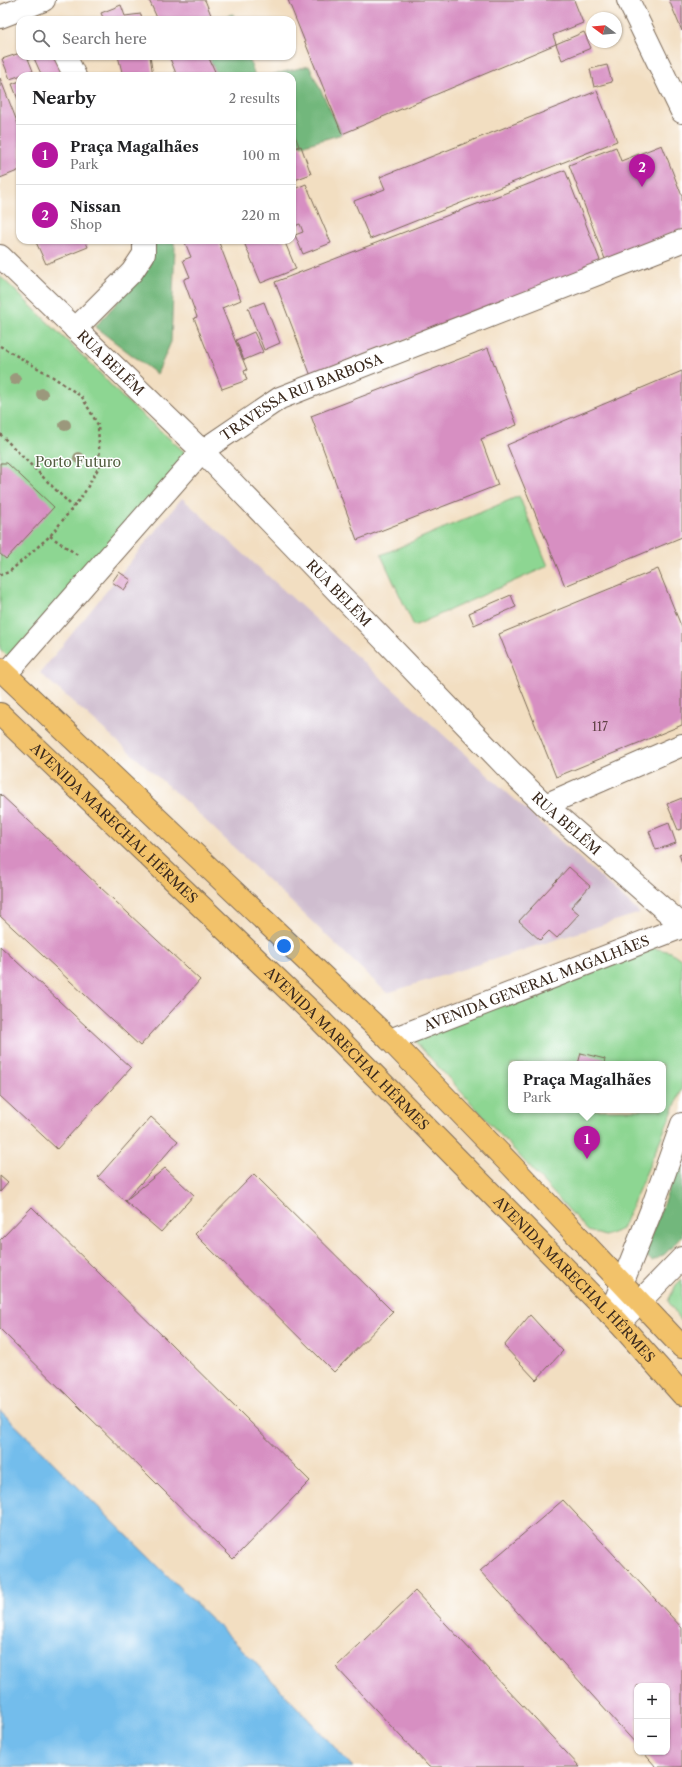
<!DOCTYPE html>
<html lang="en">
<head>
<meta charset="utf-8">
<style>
  :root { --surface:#fff; --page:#f2f2f2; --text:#202124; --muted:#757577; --line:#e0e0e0; --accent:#b5179e }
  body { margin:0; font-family:"Libre Caslon Text",serif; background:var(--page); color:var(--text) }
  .controls { position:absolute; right:12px; bottom:12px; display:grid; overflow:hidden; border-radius:8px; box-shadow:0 1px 3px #0004 }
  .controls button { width:36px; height:36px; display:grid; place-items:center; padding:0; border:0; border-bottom:1px solid var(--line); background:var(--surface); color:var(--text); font:20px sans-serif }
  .compass { position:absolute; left:586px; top:12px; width:36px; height:36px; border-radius:50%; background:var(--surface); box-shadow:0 1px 3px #0004; rotate:286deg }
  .you { position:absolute; left:284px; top:946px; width:14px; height:14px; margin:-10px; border:3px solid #fff; border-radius:50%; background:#1a73e8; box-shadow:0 0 0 6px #1a73e833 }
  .badge { display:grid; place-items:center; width:26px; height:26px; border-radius:50%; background:var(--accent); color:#fff; font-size:13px; font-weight:700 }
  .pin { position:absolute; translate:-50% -33px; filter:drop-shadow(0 1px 2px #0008) }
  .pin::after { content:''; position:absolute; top:21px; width:14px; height:12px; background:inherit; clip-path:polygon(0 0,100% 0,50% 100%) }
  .popup { position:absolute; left:508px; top:1061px; width:158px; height:52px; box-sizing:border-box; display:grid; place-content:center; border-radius:8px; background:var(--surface); filter:drop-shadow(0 1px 3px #0005); font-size:13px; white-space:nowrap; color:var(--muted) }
  .popup b { font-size:15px; color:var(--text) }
  .popup::after { content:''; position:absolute; left:50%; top:100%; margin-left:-8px; border:8px solid transparent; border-top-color:var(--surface) }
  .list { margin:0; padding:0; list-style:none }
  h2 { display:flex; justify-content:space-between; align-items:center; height:52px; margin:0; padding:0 16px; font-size:17px }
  h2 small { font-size:13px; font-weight:400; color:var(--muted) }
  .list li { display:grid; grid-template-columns:26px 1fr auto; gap:12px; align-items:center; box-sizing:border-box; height:60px; padding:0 16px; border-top:1px solid var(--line) }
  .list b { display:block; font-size:15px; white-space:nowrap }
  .list p { margin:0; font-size:13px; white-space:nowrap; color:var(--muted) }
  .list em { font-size:13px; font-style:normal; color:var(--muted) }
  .icon { flex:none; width:22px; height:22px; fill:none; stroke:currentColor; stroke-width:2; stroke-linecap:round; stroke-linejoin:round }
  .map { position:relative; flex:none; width:682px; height:1767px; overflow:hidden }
  .search { position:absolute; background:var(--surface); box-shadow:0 1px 3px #0004; left:16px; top:16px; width:280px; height:44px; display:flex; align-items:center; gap:10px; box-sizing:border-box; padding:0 14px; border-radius:12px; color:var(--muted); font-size:15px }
  .panel { position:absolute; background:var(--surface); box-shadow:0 1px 3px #0004; left:16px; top:72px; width:280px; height:172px; border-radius:12px }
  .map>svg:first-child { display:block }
</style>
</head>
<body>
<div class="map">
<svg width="682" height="1767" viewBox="0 0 682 1767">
  <rect width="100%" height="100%" fill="#fff"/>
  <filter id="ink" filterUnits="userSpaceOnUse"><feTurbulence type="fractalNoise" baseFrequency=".025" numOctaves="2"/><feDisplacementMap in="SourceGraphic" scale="8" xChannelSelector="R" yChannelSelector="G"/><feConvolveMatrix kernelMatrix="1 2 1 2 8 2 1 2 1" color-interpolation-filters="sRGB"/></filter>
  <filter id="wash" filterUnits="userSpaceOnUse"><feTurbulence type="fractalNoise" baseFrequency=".012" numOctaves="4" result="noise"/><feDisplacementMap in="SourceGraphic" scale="16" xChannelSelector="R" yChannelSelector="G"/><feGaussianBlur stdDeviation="0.9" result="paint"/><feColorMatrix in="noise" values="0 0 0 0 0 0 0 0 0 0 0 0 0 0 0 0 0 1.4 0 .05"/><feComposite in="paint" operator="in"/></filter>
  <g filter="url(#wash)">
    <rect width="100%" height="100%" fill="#f2dec1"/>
    <!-- industrial -->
    <path fill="#cfbdcf" d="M182,498L640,913L387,993L185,801L40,673Z"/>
    <!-- green -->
    <path fill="#8dd692" stroke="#648058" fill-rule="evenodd" d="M0,276L95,368L122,397L188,455L9,658L0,649Z
      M519,496L548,566L414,626L381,555Z
      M649,947L671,952L682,960V1089L622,1229L605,1236L588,1231L413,1039ZM511,1064H663V1110H511Z
      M682,1279V1322L668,1301L676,1285Z"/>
    <!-- forest -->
    <path fill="#72b77c" stroke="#56704d" d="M233,14L235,20H212Z
      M208,56H248L255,76H217Z
      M309,66L342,134L301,146L292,126V76H266Z
      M151,240H173L175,247L171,342L157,374L95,327L150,266L152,246Z
      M682,1155V1236L665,1254L652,1261L644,1254Z"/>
    <!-- water -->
    <path fill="#73bdec" stroke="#577485" d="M0,1410L250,1657L353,1767H0Z"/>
    <g id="blocks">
      <!-- building -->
      <path fill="#d78fc2" d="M149,0H205L211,15L201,20H158Z
        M288,0H574L583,23L553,35L556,44L342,134Z
        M669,0H682V31Z
        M121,5L125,16L141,14L142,20H104L101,13Z
        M584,32L591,48L562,60L556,44Z
        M20,53V56H27L33,71L10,79L2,59Z
        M33,56H56L64,76H42Z
        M118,56H150L153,76H123Z
        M169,56H208L217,76H177Z
        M607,65L612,82L594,87L590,69Z
        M0,78L20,129V170L0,178Z
        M20,81V101L19,102L12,84Z
        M597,91L617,141L370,239L354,201L385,189L380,177Z
        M292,128L299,146L292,149Z
        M662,145L682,196V230L605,259L569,165L616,147L621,161Z
        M301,146L311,174L292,181V150Z
        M565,170L601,263L311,376L275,282Z
        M306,184L331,243L303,254L295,235L303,232L300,224L292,227V190Z
        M35,240H85L88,247L46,264Z
        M184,240H218L241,300L222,308L247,370L244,371L247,380L222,389L194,318L197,317L184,281V279L190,277L183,260L191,257Z
        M243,240H284L296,269L261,283Z
        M264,302L280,343L264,350L248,308Z
        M254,332L263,352L244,360L236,340Z
        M488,348L517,425L481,439L498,485L357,540L311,416Z
        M682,371V537L565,586L507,445Z
        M0,463H7L54,507L6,559L0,554Z
        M658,569L682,628V725L556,777L499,634Z
        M119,572L131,580L124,590L112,582Z
        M511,595L516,607L474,625L469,613Z
        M0,794L200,980L140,1046L0,916Z
        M682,798V829L678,830L667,804Z
        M669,823L676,843L656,850L649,831Z
        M682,853V863L679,854Z
        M569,867L590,886L571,907L579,914L557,938L549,931L540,940L519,921Z
        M0,946L131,1068L57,1149L0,1096Z
        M581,1053L605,1059L604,1064H578Z
        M151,1117L178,1141L125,1201L98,1177Z
        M165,1168L194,1195L161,1232L125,1201Z
        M254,1174L393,1312L334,1372L195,1234Z
        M0,1176L8,1183L0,1192Z
        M32,1207L310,1481L233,1559L0,1329V1240Z
        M530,1315L563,1351L536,1380L504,1346Z
        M563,1500L682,1628V1767H656L643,1752H667V1686H637V1745L480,1571Z
        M415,1591L580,1767H429L336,1667Z"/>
    </g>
  </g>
  <g filter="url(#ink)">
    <use href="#blocks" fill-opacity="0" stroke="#7b6957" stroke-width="1"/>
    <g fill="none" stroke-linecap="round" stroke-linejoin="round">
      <!-- minor casing -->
      <g stroke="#7b6957" stroke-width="24">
        <g id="minor">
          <path d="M628,0L682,112"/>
          <path d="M0,17L44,0"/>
          <path d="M65,56L75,76"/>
          <path d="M75,329L132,272L144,254V240"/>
          <path id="s1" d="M6,674L202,451L280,398L682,241"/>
          <path d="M545,805L682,745"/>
          <path id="s2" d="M390,1040L682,927"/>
          <path d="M610,1314L651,1211L682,1124"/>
          <path d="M619,1323L682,1258"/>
        </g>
      </g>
      <!-- tertiary casing -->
      <g stroke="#7b6957" stroke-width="24">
        <g id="tertiary">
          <path id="s3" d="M0,256L202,451L515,776L545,805L682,925"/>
        </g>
      </g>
      <!-- primary casing -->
      <g stroke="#7b6957" stroke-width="24">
        <g id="primary">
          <path d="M0,669L390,1040L511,1165L682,1347"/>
          <path id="s4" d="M0,714L321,1021L619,1323L682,1394"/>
        </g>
      </g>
      <!-- path -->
      <path stroke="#7b6957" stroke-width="2.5" stroke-dasharray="3 3" stroke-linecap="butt" d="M0,346L53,377L82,397L98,425L100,465L83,495L50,536L9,572L0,575
        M0,434L73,507
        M50,536L79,556"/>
      <!-- minor -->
      <use href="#minor" stroke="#fff" stroke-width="22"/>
      <!-- tertiary -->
      <use href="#tertiary" stroke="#fff" stroke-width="22"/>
      <!-- primary -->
      <use href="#primary" stroke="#f2c26a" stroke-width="22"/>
    </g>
    <!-- trees -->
    <g fill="#9b987b">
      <circle cx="15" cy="379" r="6"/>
      <circle cx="42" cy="394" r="6"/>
      <circle cx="65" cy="425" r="6"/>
      <circle cx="79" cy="458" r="6"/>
    </g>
  </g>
  <g text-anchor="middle" stroke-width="3" stroke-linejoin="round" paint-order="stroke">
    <!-- number labels -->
    <g font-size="12" fill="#624347">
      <text x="600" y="731">117</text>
    </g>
    <!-- street labels -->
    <g font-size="14" fill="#3b2a1e" stroke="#fff">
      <text dy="5" stroke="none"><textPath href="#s3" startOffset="154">RUA BELÉM</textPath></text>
      <text dy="5" stroke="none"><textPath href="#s1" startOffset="411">TRAVESSA RUI BARBOSA</textPath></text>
      <text dy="5" stroke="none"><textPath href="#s3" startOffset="478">RUA BELÉM</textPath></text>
      <text dy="5" stroke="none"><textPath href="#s4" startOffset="158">AVENIDA MARECHAL HÉRMES</textPath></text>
      <text dy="5" stroke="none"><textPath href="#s3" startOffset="802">RUA BELÉM</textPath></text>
      <text dy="5" stroke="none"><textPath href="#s2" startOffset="157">AVENIDA GENERAL MAGALHÃES</textPath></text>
      <text dy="5" stroke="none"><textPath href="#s4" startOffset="482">AVENIDA MARECHAL HÉRMES</textPath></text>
      <text dy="5" stroke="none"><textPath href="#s4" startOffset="806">AVENIDA MARECHAL HÉRMES</textPath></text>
    </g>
    <!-- park labels -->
    <g font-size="14" fill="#545e41" stroke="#fff">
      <text x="78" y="467">Porto Futuro</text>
    </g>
  </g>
</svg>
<div class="controls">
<button>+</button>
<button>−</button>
</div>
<svg class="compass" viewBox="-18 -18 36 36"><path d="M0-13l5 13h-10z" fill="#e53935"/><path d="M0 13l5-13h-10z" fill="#757577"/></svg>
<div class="you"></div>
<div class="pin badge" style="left:587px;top:1159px">1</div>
<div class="popup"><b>Praça Magalhães</b>Park</div>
<div class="pin badge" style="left:642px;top:187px">2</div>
<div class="search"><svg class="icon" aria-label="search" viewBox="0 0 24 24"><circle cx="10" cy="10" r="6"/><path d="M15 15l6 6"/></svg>Search here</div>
<section class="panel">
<h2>Nearby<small>2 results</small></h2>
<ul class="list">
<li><span class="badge">1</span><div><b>Praça Magalhães</b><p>Park</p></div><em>100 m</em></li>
<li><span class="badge">2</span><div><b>Nissan</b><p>Shop</p></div><em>220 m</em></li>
</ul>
</section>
</div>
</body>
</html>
